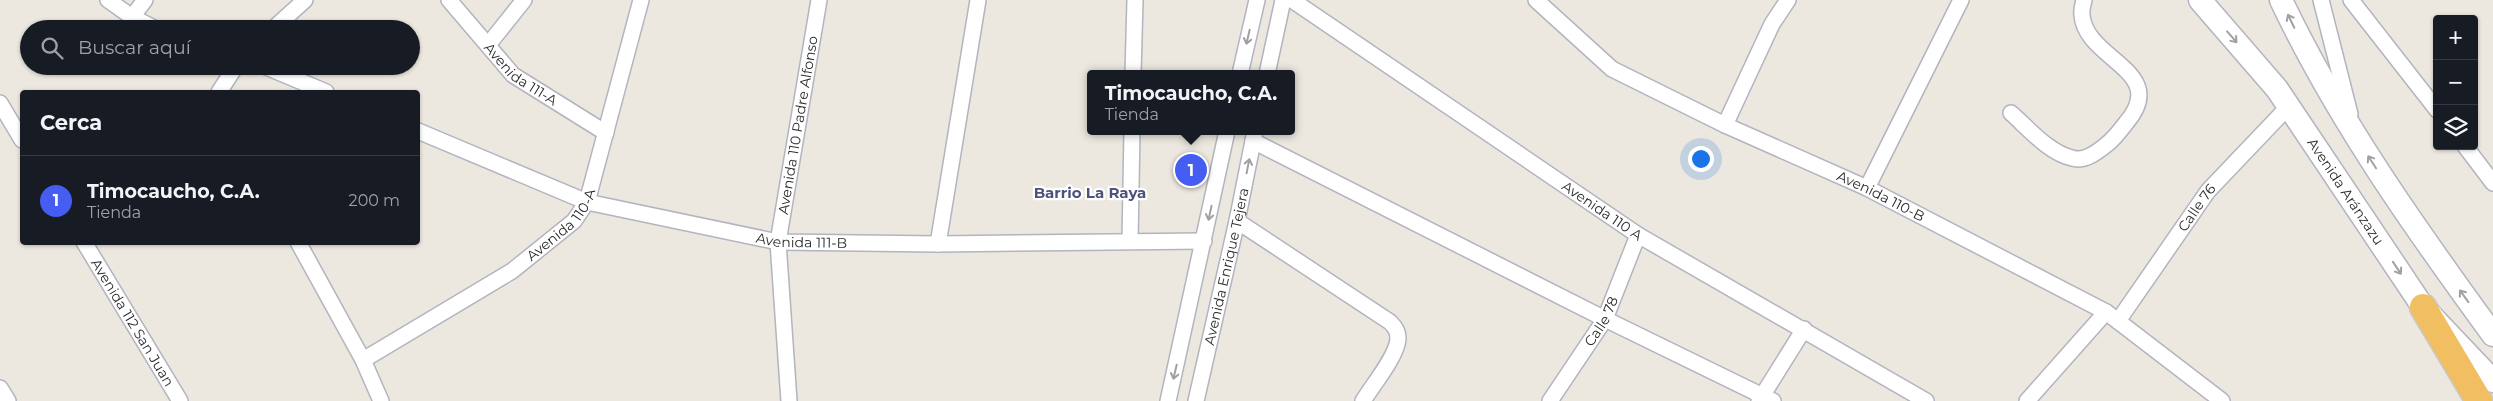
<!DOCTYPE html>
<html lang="es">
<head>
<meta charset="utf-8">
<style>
  :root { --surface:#171b24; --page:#242831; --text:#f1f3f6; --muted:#9ea1a6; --line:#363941; --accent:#465df2 }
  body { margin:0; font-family:Montserrat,sans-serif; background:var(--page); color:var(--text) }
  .controls { position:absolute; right:15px; top:15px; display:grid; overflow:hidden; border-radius:5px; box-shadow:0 1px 4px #0004 }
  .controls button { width:45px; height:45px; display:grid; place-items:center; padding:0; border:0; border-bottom:1px solid var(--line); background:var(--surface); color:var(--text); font:25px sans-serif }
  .you { position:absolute; left:1700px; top:158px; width:18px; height:18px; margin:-12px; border:4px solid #fff; border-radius:50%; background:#1a73e8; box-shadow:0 0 0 8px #1a73e833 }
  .badge { display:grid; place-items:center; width:32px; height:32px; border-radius:50%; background:var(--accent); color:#fff; font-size:16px; font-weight:700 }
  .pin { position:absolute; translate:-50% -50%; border:2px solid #fff; box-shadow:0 1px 5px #0006 }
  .popup { position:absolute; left:1087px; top:70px; width:208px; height:65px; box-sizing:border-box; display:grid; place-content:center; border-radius:5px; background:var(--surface); filter:drop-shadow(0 1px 4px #0005); font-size:16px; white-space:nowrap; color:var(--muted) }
  .popup b { font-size:19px; color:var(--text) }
  .popup::after { content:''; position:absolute; left:50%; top:100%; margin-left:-10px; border:10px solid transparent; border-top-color:var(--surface) }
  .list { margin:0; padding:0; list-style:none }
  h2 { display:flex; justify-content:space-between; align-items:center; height:65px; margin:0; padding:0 20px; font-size:21px }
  h2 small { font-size:16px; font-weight:400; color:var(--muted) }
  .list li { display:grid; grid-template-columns:32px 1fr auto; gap:15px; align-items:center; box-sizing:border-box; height:90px; padding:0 20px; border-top:1px solid var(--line) }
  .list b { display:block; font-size:19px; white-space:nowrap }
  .list p { margin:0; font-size:16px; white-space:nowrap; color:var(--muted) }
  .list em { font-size:16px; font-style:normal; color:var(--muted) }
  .icon { flex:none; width:28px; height:28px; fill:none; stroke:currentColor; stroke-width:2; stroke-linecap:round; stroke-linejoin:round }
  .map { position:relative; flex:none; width:2493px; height:401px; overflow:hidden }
  .search { position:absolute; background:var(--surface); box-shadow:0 1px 4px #0004; left:20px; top:20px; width:400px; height:55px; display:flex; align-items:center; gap:12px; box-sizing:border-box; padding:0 18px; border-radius:28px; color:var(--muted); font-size:19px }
  .panel { position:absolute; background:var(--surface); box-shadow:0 1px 4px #0004; left:20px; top:90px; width:400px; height:155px; border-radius:5px }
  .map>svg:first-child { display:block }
</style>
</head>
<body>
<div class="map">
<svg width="2493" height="401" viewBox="0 0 2493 401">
  <rect width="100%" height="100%" fill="#ede8df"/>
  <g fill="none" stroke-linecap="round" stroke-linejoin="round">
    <!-- minor casing -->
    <g stroke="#b2b4bf" stroke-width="18">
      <g id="minor">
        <path d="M108,0L132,17L156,29"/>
        <path id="s1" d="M449,0L513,75L606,133"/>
        <path id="s2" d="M1292,0L1638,235L1926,401"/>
        <path id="s3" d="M1536,0L1612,69L1725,125L1867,188L2106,312L2222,401"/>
        <path d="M2321,0L2350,114"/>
        <path d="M2351,0L2437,110"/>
        <path d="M132,17L145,0"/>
        <path d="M273,29L305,0"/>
        <path d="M488,45L524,0"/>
        <path d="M264,66L326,92"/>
        <path d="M1133,74L1135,0"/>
        <path d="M1240,74L1257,0"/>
        <path d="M1267,74L1283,0"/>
        <path d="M219,92L236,66"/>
        <path d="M0,103L22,140"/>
        <path d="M2011,113C2028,128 2049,153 2072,158C2084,162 2096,153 2106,145C2114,139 2120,131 2126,123C2171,71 2085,60 2082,15C2081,10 2083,5 2084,0"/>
        <path d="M1725,125L1772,24L1788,0"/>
        <path id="s4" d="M418,131L587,202L778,242L938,244L1204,241"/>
        <path d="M1253,141L1605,319L1773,401"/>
        <path d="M2465,146L2493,183"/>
        <path d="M1867,188L1961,0"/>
        <path d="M1237,221L1390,322C1395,327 1398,331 1398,339C1397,356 1372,386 1363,401"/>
        <path d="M1130,241L1132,131"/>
        <path id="s5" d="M84,242L180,401"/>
        <path d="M298,242L363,360L381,401"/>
        <path d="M938,244L978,0"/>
        <path id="s6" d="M2118,321L2208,191L2289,106"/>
        <path id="s7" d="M363,360L512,271L574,221L587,202L641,0"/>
        <path d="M0,388L8,401"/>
        <path id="s8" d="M789,401L778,242L819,0"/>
        <path d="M1168,401L1227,131"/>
        <path id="s9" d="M1196,401L1237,221L1255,131"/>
        <path id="s10" d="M1550,401L1605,319L1638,235"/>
        <path d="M1759,401L1804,329"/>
        <path d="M2027,401L2106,312"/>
      </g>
    </g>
    <!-- secondary casing -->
    <g stroke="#b2b4bf" stroke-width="25">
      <g id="secondary">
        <path id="s11" d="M2200,0L2277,89L2423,307L2493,381"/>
        <path d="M2281,0C2338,120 2415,228 2493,335"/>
      </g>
    </g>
    <!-- trunk casing -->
    <g stroke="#c8c8c8" stroke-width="29">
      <path id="trunk" d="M2423,307L2479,401"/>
    </g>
    <!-- minor -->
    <use href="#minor" stroke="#fff" stroke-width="15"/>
    <!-- secondary -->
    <use href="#secondary" stroke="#fff" stroke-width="22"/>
    <!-- trunk -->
    <use href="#trunk" stroke="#f2be62" stroke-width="26"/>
  </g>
  <!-- one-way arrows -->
  <defs><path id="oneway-shaft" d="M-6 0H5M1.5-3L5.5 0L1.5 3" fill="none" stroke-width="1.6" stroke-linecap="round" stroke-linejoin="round" transform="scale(1.25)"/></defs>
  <g stroke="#a0a0a0">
    <use href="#oneway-shaft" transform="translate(2291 21) rotate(-116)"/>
    <use href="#oneway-shaft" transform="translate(1248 37) rotate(103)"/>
    <use href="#oneway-shaft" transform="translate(2232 37) rotate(49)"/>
    <use href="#oneway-shaft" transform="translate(2372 162) rotate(-123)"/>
    <use href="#oneway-shaft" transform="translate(1248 166) rotate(-79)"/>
    <use href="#oneway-shaft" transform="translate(1210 213) rotate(102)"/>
    <use href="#oneway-shaft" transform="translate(2397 268) rotate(56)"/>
    <use href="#oneway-shaft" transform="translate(2464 296) rotate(-126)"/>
    <use href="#oneway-shaft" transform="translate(1175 372) rotate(103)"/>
  </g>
  <g text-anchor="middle" stroke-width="4.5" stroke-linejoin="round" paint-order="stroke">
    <!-- street labels -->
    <g font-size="14" fill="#2c2c2c" stroke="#fff">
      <text dy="5" stroke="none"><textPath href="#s1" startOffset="104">Avenida 111-A</textPath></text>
      <text dy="5" stroke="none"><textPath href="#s8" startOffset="278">Avenida 110 Padre Alfonso</textPath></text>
      <text dy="5" stroke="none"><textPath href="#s11" startOffset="241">Avenida Aránzazu</textPath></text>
      <text dy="5" stroke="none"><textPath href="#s3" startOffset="400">Avenida 110-B</textPath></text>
      <text dy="5" stroke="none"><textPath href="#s6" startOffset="138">Calle 76</textPath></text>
      <text dy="5" stroke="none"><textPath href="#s2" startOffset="375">Avenida 110 A</textPath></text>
      <text dy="5" stroke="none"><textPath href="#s7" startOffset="242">Avenida 110-A</textPath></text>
      <text dy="5" stroke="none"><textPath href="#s4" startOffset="402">Avenida 111-B</textPath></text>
      <text dy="5" stroke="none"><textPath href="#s9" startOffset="138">Avenida Enrique Tejera</textPath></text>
      <text dy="5" stroke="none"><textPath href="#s10" startOffset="95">Calle 78</textPath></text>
      <text dy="5" stroke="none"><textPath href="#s5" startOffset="94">Avenida 112 San Juan</textPath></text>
    </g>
    <!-- neighbourhood labels -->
    <g font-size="15" font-weight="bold" fill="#4e537b" stroke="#fff">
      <text x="1090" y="198">Barrio La Raya</text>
    </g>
  </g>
</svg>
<div class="controls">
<button>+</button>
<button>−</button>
<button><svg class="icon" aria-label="layers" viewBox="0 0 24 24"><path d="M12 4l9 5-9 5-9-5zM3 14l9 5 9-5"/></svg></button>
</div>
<div class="you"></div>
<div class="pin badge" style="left:1191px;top:170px">1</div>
<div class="popup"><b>Timocaucho, C.A.</b>Tienda</div>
<div class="search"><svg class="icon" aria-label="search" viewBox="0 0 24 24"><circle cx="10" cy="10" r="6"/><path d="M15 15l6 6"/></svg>Buscar aquí</div>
<section class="panel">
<h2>Cerca<small></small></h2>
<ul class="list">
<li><span class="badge">1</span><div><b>Timocaucho, C.A.</b><p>Tienda</p></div><em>200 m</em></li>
</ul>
</section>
</div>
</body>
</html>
